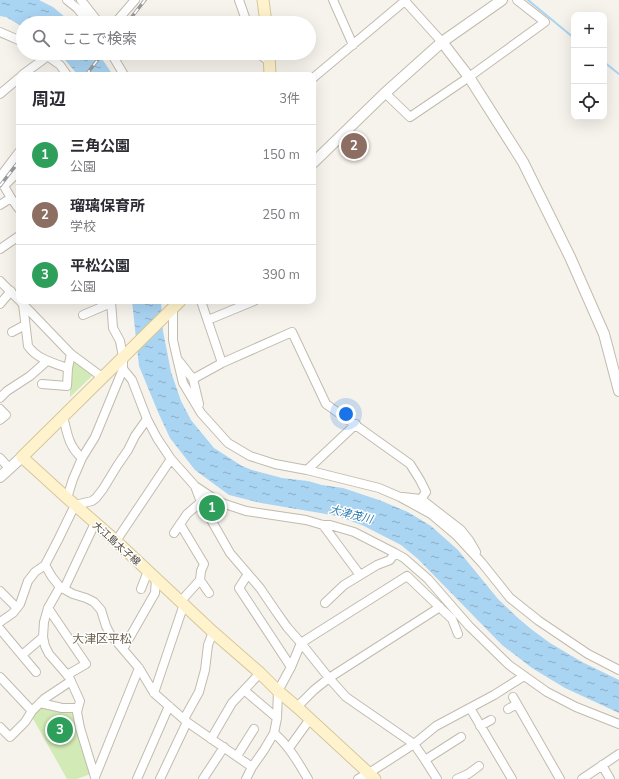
<!DOCTYPE html>
<html lang="ja">
<head>
<meta charset="utf-8">
<style>
  :root { --surface:#fff; --page:#f7f7f7; --text:#2b2b33; --muted:#7c7c81; --line:#e1e1e2; --accent:#db2777 }
  body { margin:0; font-family:"Nunito Sans","Noto Sans JP",sans-serif; background:var(--page); color:var(--text) }
  .controls { position:absolute; right:12px; top:12px; display:grid; overflow:hidden; border-radius:8px; box-shadow:0 4px 16px #0002 }
  .controls button { width:36px; height:36px; display:grid; place-items:center; padding:0; border:0; border-bottom:1px solid var(--line); background:var(--surface); color:var(--text); font:20px sans-serif }
  .you { position:absolute; left:346px; top:414px; width:14px; height:14px; margin:-10px; border:3px solid #fff; border-radius:50%; background:#1a73e8; box-shadow:0 0 0 6px #1a73e833 }
  .badge { display:grid; place-items:center; width:26px; height:26px; border-radius:50%; background:var(--accent); color:#fff; font-size:13px; font-weight:700 }
  .pin { position:absolute; translate:-50% -50%; border:2px solid #fff; box-shadow:0 1px 4px #0006 }
  .list { margin:0; padding:0; list-style:none }
  h2 { display:flex; justify-content:space-between; align-items:center; height:52px; margin:0; padding:0 16px; font-size:17px }
  h2 small { font-size:13px; font-weight:400; color:var(--muted) }
  .list li { display:grid; grid-template-columns:26px 1fr auto; gap:12px; align-items:center; box-sizing:border-box; height:60px; padding:0 16px; border-top:1px solid var(--line) }
  .list b { display:block; font-size:15px; white-space:nowrap }
  .list p { margin:0; font-size:13px; white-space:nowrap; color:var(--muted) }
  .list em { font-size:13px; font-style:normal; color:var(--muted) }
  .icon { flex:none; width:22px; height:22px; fill:none; stroke:currentColor; stroke-width:2; stroke-linecap:round; stroke-linejoin:round }
  .map { position:relative; flex:none; width:619px; height:779px; overflow:hidden }
  .search { position:absolute; background:var(--surface); box-shadow:0 4px 16px #0002; left:16px; top:16px; width:300px; height:44px; display:flex; align-items:center; gap:10px; box-sizing:border-box; padding:0 14px; border-radius:22px; color:var(--muted); font-size:15px }
  .panel { position:absolute; background:var(--surface); box-shadow:0 4px 16px #0002; left:16px; top:72px; width:300px; height:232px; border-radius:8px }
  .map>svg:first-child { display:block }
</style>
</head>
<body>
<div class="map">
<svg width="619" height="779" viewBox="0 0 619 779">
  <defs>
    <pattern id="water-ripples" width="26" height="14" patternUnits="userSpaceOnUse"><rect width="26" height="14" fill="#a9d4f2"/><path d="M2 4q2-2 4 0t4 0M15 11q2-2 4 0t4 0" fill="none" stroke="#8caec5"/></pattern>
  </defs>
  <rect width="100%" height="100%" fill="#f6f3ec"/>
  <!-- park -->
  <path fill="#d2eab5" d="M72,360L93,375L70,397V389L68,387Z
    M195,486L211,496L222,514L212,521Z
    M44,701L62,707L76,706L93,773L77,779H67L32,717Z"/>
  <!-- water -->
  <path fill="url(#water-ripples)" d="M0,0H39L53,7L72,23H23V27L6,17L0,16Z
    M59,53H98L113,75H78Z
    M132,301H161L163,331L171,372L181,401L191,420L214,448L242,466L252,470L282,478L308,481L322,485L343,488L379,500L408,512L431,526L458,550L498,599L518,618L531,629L550,643L582,662L619,680V713L565,688L532,668L502,645L418,559L401,545L364,526L338,516L261,503L229,495L195,470L170,438L158,412L139,366Z"/>
  <g fill="none" stroke-linecap="round" stroke-linejoin="round">
    <!-- stream -->
    <path stroke="#a9d4f2" stroke-width="2" d="M528,0L574,38
      M604,62L619,74"/>
    <!-- minor casing -->
    <g stroke="#c2bbae" stroke-width="10">
      <path id="minor" d="M67,0L77,8L89,23
        M81,0L99,23
        M239,0L247,23
        M333,0L353,45
        M404,0L442,42
        M115,23L135,0
        M0,32L23,42
        M43,53L60,65L67,75
        M111,53L124,75
        M258,53L270,62
        M22,75L48,56
        M313,78L406,0
        M385,93L410,117L469,77L545,22L517,0
        M0,94L19,78
        M0,177L19,152
        M0,183L4,186L11,198L19,209
        M4,186L19,171
        M0,205L11,198
        M0,249L19,236
        M0,281L19,300
        M20,301L71,354L102,377
        M111,301L113,328L120,341L123,357V369L132,380L147,419L157,438L171,459L195,486L219,502L246,511L306,520L323,525H330L354,532L395,553L404,558L428,579L469,626L509,665L547,692L576,707L619,724
        M201,301L222,363
        M0,304L11,291
        M23,304L28,346C37,359 53,363 68,368
        M173,306V340L177,358L183,383L201,413L228,443L250,456L275,464L307,470L379,488L400,497L431,514L457,536L482,563L510,598L539,621L588,654L619,670
        M83,315L111,303
        M208,320L254,301
        M12,332L25,325
        M179,361L193,379L199,404
        M193,379L222,363L292,332L326,404L410,464L420,480L426,492L421,499L403,497
        M42,384L67,386L68,368L71,354
        M0,398L7,391L30,376L47,361
        M0,409L6,415L0,420
        M63,416C67,432 68,446 82,458
        M0,458L9,468
        M307,470L356,424
        M195,486L201,502L230,553L260,588L275,610L287,627L301,643L329,678L346,697L414,744L425,760L437,779
        M67,498L73,479L82,458L95,437L123,369
        M421,499L461,530L469,540L476,552
        M180,524L204,564L201,571L200,580L181,601
        M323,525L360,575
        M174,533L187,514L201,502
        M116,541L171,459
        M45,565L52,577L60,587L73,594L86,598L94,602L101,610L106,626L110,634L139,668L154,693L187,722L252,767
        M248,574L239,588L291,667
        M200,580L209,593
        M60,587L48,608L44,622L43,637L45,646L49,654L69,677L80,701L77,712L80,728L95,777
        M64,589L95,523
        M141,589L148,571
        M0,591L17,608
        M325,603L344,585L377,565L390,560L395,553
        M48,608L86,664L67,675
        M0,622L13,613L20,604L28,581L35,572L45,565L58,540L75,505L92,501L96,498L103,489L117,466L128,450L135,436L147,419
        M0,629L36,672
        M123,649L155,593L156,578
        M22,655L43,637
        M0,677L32,711
        M244,690L277,718
        M154,693L184,604
        M513,697L560,779
        M40,703L62,708H78
        M297,707L314,690L329,678L440,607
        M470,708L512,779
        M508,709L517,704
        M184,719L199,692L205,670L208,645L213,632
        M480,726L491,720
        M0,727L10,737L25,722L32,711L44,699L71,681
        M274,733C289,746 298,762 308,779
        M211,739L232,703L260,673
        M289,748L310,719
        M237,756L254,729
        M425,760L461,737
        M602,765L610,779
        M95,777L139,668
        M137,779L169,706
        M160,779L187,722
        M203,779L224,747
        M246,779L252,767L264,750L274,733L277,718L278,691L291,667L301,643L407,576L452,619L458,634
        M358,779L369,773L414,744L436,726L494,695L524,676
        M457,779L468,774L479,766
        M582,779L619,754"/>
    </g>
    <!-- tertiary casing -->
    <g stroke="#c2bbae" stroke-width="12">
      <path id="tertiary" d="M442,42L469,77L523,162L570,257L604,334L619,391
        M313,163L385,93L442,42L502,0
        M0,477L22,457"/>
    </g>
    <!-- secondary casing -->
    <g stroke="#d6c79b" stroke-width="13">
      <path id="secondary" d="M263,0L266,23
        M269,53L270,75
        M180,301L22,457L67,498L116,541L213,632L260,673L278,691L297,707L375,779"/>
    </g>
    <!-- minor -->
    <use href="#minor" stroke="#fff" stroke-width="8"/>
    <!-- tertiary -->
    <use href="#tertiary" stroke="#fff" stroke-width="10"/>
    <!-- secondary -->
    <use href="#secondary" stroke="#fff3cd" stroke-width="11"/>
    <!-- rail casing -->
    <g stroke="#9a9a9a" stroke-width="3.5">
      <path id="rail" d="M127,23L145,0
        M86,75L103,53
        M0,186L19,161"/>
    </g>
    <!-- rail -->
    <use href="#rail" stroke="#fff" stroke-width="2" stroke-dasharray="6" stroke-linecap="butt"/>
  </g>
  <g text-anchor="middle" stroke-width="3" stroke-linejoin="round" paint-order="stroke">
    <!-- street labels -->
    <g font-size="10" fill="#4b4439" stroke="#fff">
      <text transform="translate(117 543) rotate(42)" y="4">大江島太子線</text>
    </g>
    <!-- water labels -->
    <g font-size="11" font-style="italic" fill="#2e7ab2" stroke="#fff">
      <text transform="translate(351 514) rotate(14)" y="4">大津茂川</text>
    </g>
    <!-- quarter labels -->
    <g font-size="12" fill="#6e6250" stroke="#fff">
      <text x="102" y="643">大津区平松</text>
    </g>
  </g>
</svg>
<div class="controls">
<button>+</button>
<button>−</button>
<button><svg class="icon" aria-label="locate" viewBox="0 0 24 24"><circle cx="12" cy="12" r="6"/><path d="M12 2v4M12 18v4M2 12h4M18 12h4"/></svg></button>
</div>
<div class="you"></div>
<div class="pin badge" style="left:212px;top:508px;background:#2e9e5b">1</div>
<div class="pin badge" style="left:354px;top:146px;background:#8d6e63">2</div>
<div class="pin badge" style="left:60px;top:730px;background:#2e9e5b">3</div>
<div class="search"><svg class="icon" aria-label="search" viewBox="0 0 24 24"><circle cx="10" cy="10" r="6"/><path d="M15 15l6 6"/></svg>ここで検索</div>
<section class="panel">
<h2>周辺<small>3件</small></h2>
<ul class="list">
<li><span class="badge" style="background:#2e9e5b">1</span><div><b>三角公園</b><p>公園</p></div><em>150 m</em></li>
<li><span class="badge" style="background:#8d6e63">2</span><div><b>瑠璃保育所</b><p>学校</p></div><em>250 m</em></li>
<li><span class="badge" style="background:#2e9e5b">3</span><div><b>平松公園</b><p>公園</p></div><em>390 m</em></li>
</ul>
</section>
</div>
</body>
</html>
